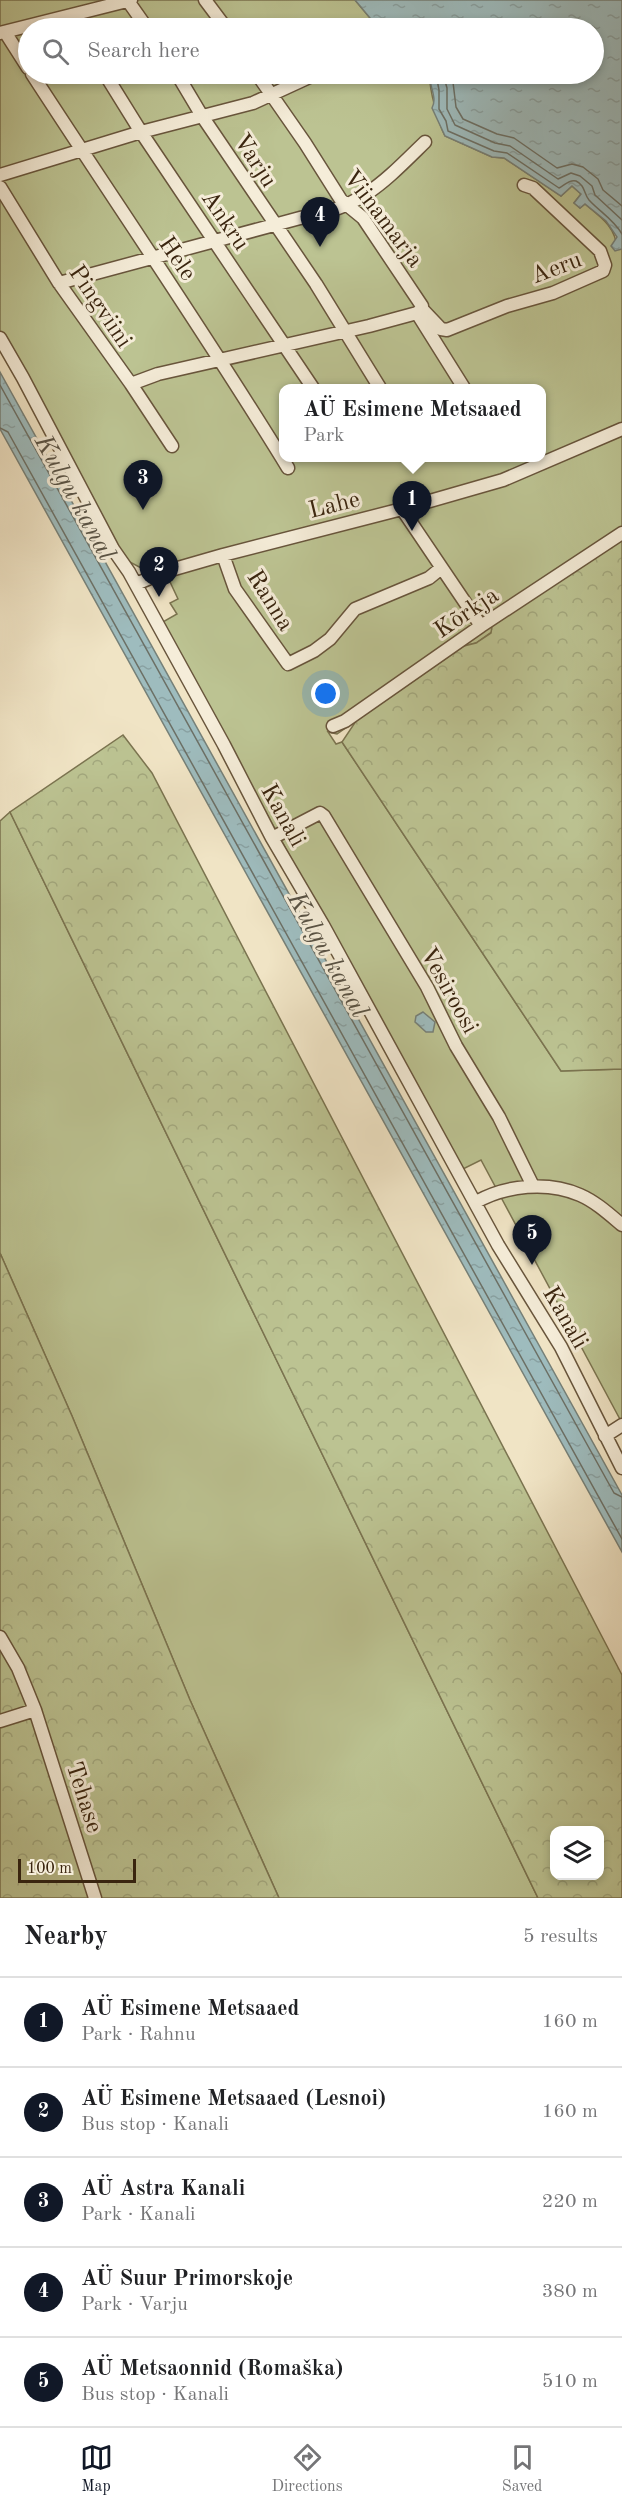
<!DOCTYPE html>
<html lang="en">
<head>
<meta charset="utf-8">
<style>
  :root { --surface:#fff; --page:#f2f2f2; --text:#202124; --muted:#757577; --line:#e0e0e0; --accent:#111827 }
  body { margin:0; font-family:"Old Standard TT",serif; background:var(--page); color:var(--text) }
  .controls { position:absolute; right:18px; bottom:18px; display:grid; overflow:hidden; border-radius:12px; box-shadow:0 3px 9px #0003 }
  .controls button { width:54px; height:54px; display:grid; place-items:center; padding:0; border:0; border-bottom:2px solid var(--line); background:var(--surface); color:var(--text); font:30px sans-serif }
  .scale { position:absolute; left:18px; bottom:15px; width:118px; box-sizing:border-box; padding-left:6px; border:3px solid #3a250f; border-top:0; font-size:16px; line-height:21px; white-space:nowrap; color:#3a250f; -webkit-text-stroke:4px #f5edd9; paint-order:stroke }
  .you { position:absolute; left:326px; top:694px; width:21px; height:21px; margin:-15px; border:4px solid #fff; border-radius:50%; background:#1a73e8; box-shadow:0 0 0 9px #1a73e833 }
  .badge { display:grid; place-items:center; width:39px; height:39px; border-radius:50%; background:var(--accent); color:#fff; font-size:20px; font-weight:700 }
  .pin { position:absolute; translate:-50% -50px; filter:drop-shadow(0 2px 3px #0008) }
  .pin::after { content:''; position:absolute; top:32px; width:21px; height:18px; background:inherit; clip-path:polygon(0 0,100% 0,50% 100%) }
  .popup { position:absolute; left:279px; top:384px; width:267px; height:78px; box-sizing:border-box; display:grid; place-content:center; border-radius:12px; background:var(--surface); filter:drop-shadow(0 2px 4px #0005); font-size:20px; white-space:nowrap; color:var(--muted) }
  .popup b { font-size:22px; color:var(--text) }
  .popup::after { content:''; position:absolute; left:50%; top:100%; margin-left:-12px; border:12px solid transparent; border-top-color:var(--surface) }
  .list { margin:0; padding:0; list-style:none }
  h2 { display:flex; justify-content:space-between; align-items:center; height:78px; margin:0; padding:0 24px; font-size:26px }
  h2 small { font-size:20px; font-weight:400; color:var(--muted) }
  .list li { display:grid; grid-template-columns:39px 1fr auto; gap:18px; align-items:center; box-sizing:border-box; height:90px; padding:0 24px; border-top:2px solid var(--line) }
  .list b { display:block; font-size:22px; white-space:nowrap }
  .list p { margin:0; font-size:20px; white-space:nowrap; color:var(--muted) }
  .list em { font-size:20px; font-style:normal; color:var(--muted) }
  .icon { flex:none; width:33px; height:33px; fill:none; stroke:currentColor; stroke-width:2; stroke-linecap:round; stroke-linejoin:round }
  .map { position:relative; flex:none; width:622px; height:1898px; overflow:hidden }
  .search { position:absolute; background:var(--surface); box-shadow:0 3px 9px #0003; left:18px; right:18px; top:18px; height:66px; display:flex; align-items:center; gap:15px; box-sizing:border-box; padding:0 21px; border-radius:33px; color:var(--muted); font-size:22px }
  .sheet { height:528px; background:var(--surface) }
  nav { display:flex; justify-content:space-around; align-items:center; box-sizing:border-box; height:84px; border-top:2px solid var(--line); background:var(--surface); font-size:16px; color:var(--muted) }
  nav a { display:grid; justify-items:center; gap:3px }
  nav .on { color:var(--accent) }
  .map>svg:first-child { display:block }
</style>
</head>
<body>
<div class="map">
<svg width="622" height="1898" viewBox="0 0 622 1898">
  <defs>
    <pattern id="forest-crowns" width="20" height="18" patternUnits="userSpaceOnUse" patternTransform="scale(1.5)"><rect width="20" height="18" fill="#bcc392"/><path d="M2 6a3 3 0 1 1 6 0M12 15a3 3 0 1 1 6 0" fill="none" stroke="#a2a77d"/></pattern>
    <pattern id="water-ripples" width="26" height="14" patternUnits="userSpaceOnUse" patternTransform="scale(1.5)"><rect width="26" height="14" fill="#9ebcbe"/><path d="M2 4q2-2 4 0t4 0M15 11q2-2 4 0t4 0" fill="none" stroke="#89a1a2"/></pattern>
  </defs>
  <rect width="100%" height="100%" fill="#f0e4c5"/>
  <filter id="stains"><feTurbulence type="fractalNoise" baseFrequency=".00333" numOctaves="4"/><feColorMatrix values="0 0 0 0 .2 0 0 0 0 .09 0 0 0 0 .02 0 0 0 .5 -.17"/></filter>
  <radialGradient id="worn" r=".72"><stop offset=".6" stop-color="#630" stop-opacity="0"/><stop offset="1" stop-color="#630" stop-opacity=".3"/></radialGradient>
  <!-- green -->
  <path fill="#bcc392" stroke="#7b7450" stroke-width="1.5" fill-rule="evenodd" d="M0,0H355L375,24L382,23L392,28H28V74H430C428,86 439,125 445,136L492,157L504,158L561,196L572,186L581,194L574,203L580,208L585,204C601,217 616,227 617,249H622V540L476,643L464,646L337,734L328,732L336,744L342,742L561,1071L622,1069V1423L481,1160L463,1169L161,623L177,614L170,603L178,599L163,567L143,569L126,560L0,333ZM283,388H541V458H283Z
    M10,812L538,1898H279L190,1700L72,1416L0,1253V821Z"/>
  <!-- forest -->
  <path fill="url(#forest-crowns)" stroke="#7b7450" stroke-width="1.5" fill-rule="evenodd" d="M622,540V1069L561,1071L342,742L356,721L464,646L476,643L491,633L492,626Z
    M123,735L152,773L622,1675V1898H538L10,812ZM600,1830V1876H554V1830Z
    M0,1253L72,1416L190,1700L279,1898H0Z"/>
  <!-- water -->
  <path fill="url(#water-ripples)" stroke="#768078" stroke-width="1.5" d="M355,0H622V249L615,251L611,246L617,237L606,221L585,204L580,208L574,203L581,194L572,186L561,196L504,158L492,157L445,136L432,108C438,97 428,85 430,74H594V28H388L386,24H375Z
    M0,372L622,1495V1552L0,429Z
    M423,1012L435,1022L433,1032H426L415,1022L416,1016Z"/>
  <g fill="none" stroke-linecap="round" stroke-linejoin="round">
    <!-- shore -->
    <path stroke="#6c7066" stroke-width="1.5" d="M436,74L439,90V109L446,121L448,131L494,151L507,153L559,188C564,186 569,179 576,181C585,185 584,194 589,200C600,212 613,219 622,234
      M443,74L447,88V109L455,125L495,143L510,146L558,179L571,173L580,176L592,186L595,195L622,220
      M452,74L456,107L463,119L497,134L514,138L557,168L572,164L583,167L598,179L603,190L622,206
      M0,385L614,1493L622,1497
      M0,428L8,432L622,1539"/>
    <!-- minor casing -->
    <g stroke="#68553c" stroke-width="15">
      <path id="minor" d="M205,0L226,28
        M128,1L147,28
        M5,32L28,68
        M0,33L131,0
        M32,74C117,205 206,334 288,468
        M105,74L141,132L313,388
        M177,74L202,116L316,284L380,388
        M257,74L305,143L341,200L363,218L422,306V309L417,313L464,388
        M0,175L141,132L253,103L316,74
        M0,187L59,283L131,384L172,446
        M59,283L300,218C360,209 384,182 425,142
        M422,309L441,329L447,330L507,306L553,293L603,271L605,265L600,251L533,188L524,185
        M0,338L23,378L113,549L129,572L224,745L272,838L323,925L498,1245L561,1347L622,1468
        M131,384L158,374L369,326L417,313
        M402,509L481,626
        M223,555L235,589L288,664L314,651L330,639L355,609L429,578L440,569
        M136,584L164,572L223,555L402,509L503,480L622,429
        M333,726L345,721L481,626L622,533
        M272,838L320,813L324,816L427,987L456,1046L499,1117L533,1186
        M476,1202C506,1185 548,1181 580,1195C596,1202 609,1214 622,1225
        M605,1436L622,1425
        M0,1637L18,1668L35,1710L95,1898
        M0,1721L35,1710"/>
    </g>
    <!-- minor -->
    <use href="#minor" stroke="#f5edd9" stroke-width="12"/>
  </g>
  <g text-anchor="middle" stroke-width="6" stroke-linejoin="round" paint-order="stroke">
    <!-- street labels -->
    <g font-size="24" fill="#3a250f" stroke="#f5edd9">
      <text transform="translate(256 160) rotate(57)" y="8">Varju</text>
      <text transform="translate(384 218) rotate(53)" y="8">Viinamarja</text>
      <text transform="translate(226 220) rotate(56)" y="8">Ankru</text>
      <text transform="translate(178 258) rotate(56)" y="8">Hele</text>
      <text transform="translate(556 267) rotate(-21)" y="8">Aeru</text>
      <text transform="translate(101 306) rotate(56)" y="8">Pingviini</text>
      <text transform="translate(334 504) rotate(-14)" y="8">Lahe</text>
      <text transform="translate(271 600) rotate(58)" y="8">Ranna</text>
      <text transform="translate(466 612) rotate(-34)" y="8">Kõrkja</text>
      <text transform="translate(284 815) rotate(61)" y="8">Kanali</text>
      <text transform="translate(450 990) rotate(61)" y="8">Vesiroosi</text>
      <text transform="translate(566 1317) rotate(60)" y="8">Kanali</text>
      <text transform="translate(85 1797) rotate(72)" y="8">Tehase</text>
    </g>
    <!-- water labels -->
    <g font-size="26" font-style="italic" fill="#585244" stroke="#f5edd9">
      <text transform="translate(76 497) rotate(61)" y="9">Kulgu kanal</text>
      <text transform="translate(329 954) rotate(61)" y="9">Kulgu kanal</text>
    </g>
  </g>
  <rect width="100%" height="100%" filter="url(#stains)"/>
  <rect width="100%" height="100%" fill="url(#worn)"/>
</svg>
<div class="controls">
<button><svg class="icon" aria-label="layers" viewBox="0 0 24 24"><path d="M12 4l9 5-9 5-9-5zM3 14l9 5 9-5"/></svg></button>
</div>
<div class="scale">100 m</div>
<div class="you"></div>
<div class="pin badge" style="left:412px;top:531px">1</div>
<div class="popup"><b>AÜ Esimene Metsaaed</b>Park</div>
<div class="pin badge" style="left:159px;top:597px">2</div>
<div class="pin badge" style="left:143px;top:510px">3</div>
<div class="pin badge" style="left:320px;top:247px">4</div>
<div class="pin badge" style="left:532px;top:1265px">5</div>
<div class="search"><svg class="icon" aria-label="search" viewBox="0 0 24 24"><circle cx="10" cy="10" r="6"/><path d="M15 15l6 6"/></svg>Search here</div>
</div>
<section class="sheet">
<h2>Nearby<small>5 results</small></h2>
<ul class="list">
<li><span class="badge">1</span><div><b>AÜ Esimene Metsaaed</b><p>Park · Rahnu</p></div><em>160 m</em></li>
<li><span class="badge">2</span><div><b>AÜ Esimene Metsaaed (Lesnoi)</b><p>Bus stop · Kanali</p></div><em>160 m</em></li>
<li><span class="badge">3</span><div><b>AÜ Astra Kanali</b><p>Park · Kanali</p></div><em>220 m</em></li>
<li><span class="badge">4</span><div><b>AÜ Suur Primorskoje</b><p>Park · Varju</p></div><em>380 m</em></li>
<li><span class="badge">5</span><div><b>AÜ Metsaonnid (Romaška)</b><p>Bus stop · Kanali</p></div><em>510 m</em></li>
</ul>
</section>
<nav>
<a class="on"><svg class="icon" aria-label="map" viewBox="0 0 24 24"><path d="M3 6l6-2 6 2 6-2v14l-6 2-6-2-6 2zM9 4v14M15 6v14"/></svg>Map</a>
<a><svg class="icon" aria-label="directions" viewBox="0 0 24 24"><path d="M12 3l9 9-9 9-9-9zM9 14v-3h6M13 9l2 2-2 2"/></svg>Directions</a>
<a><svg class="icon" aria-label="saved" viewBox="0 0 24 24"><path d="M7 4h10v16l-5-4-5 4z"/></svg>Saved</a>
</nav>
</body>
</html>
